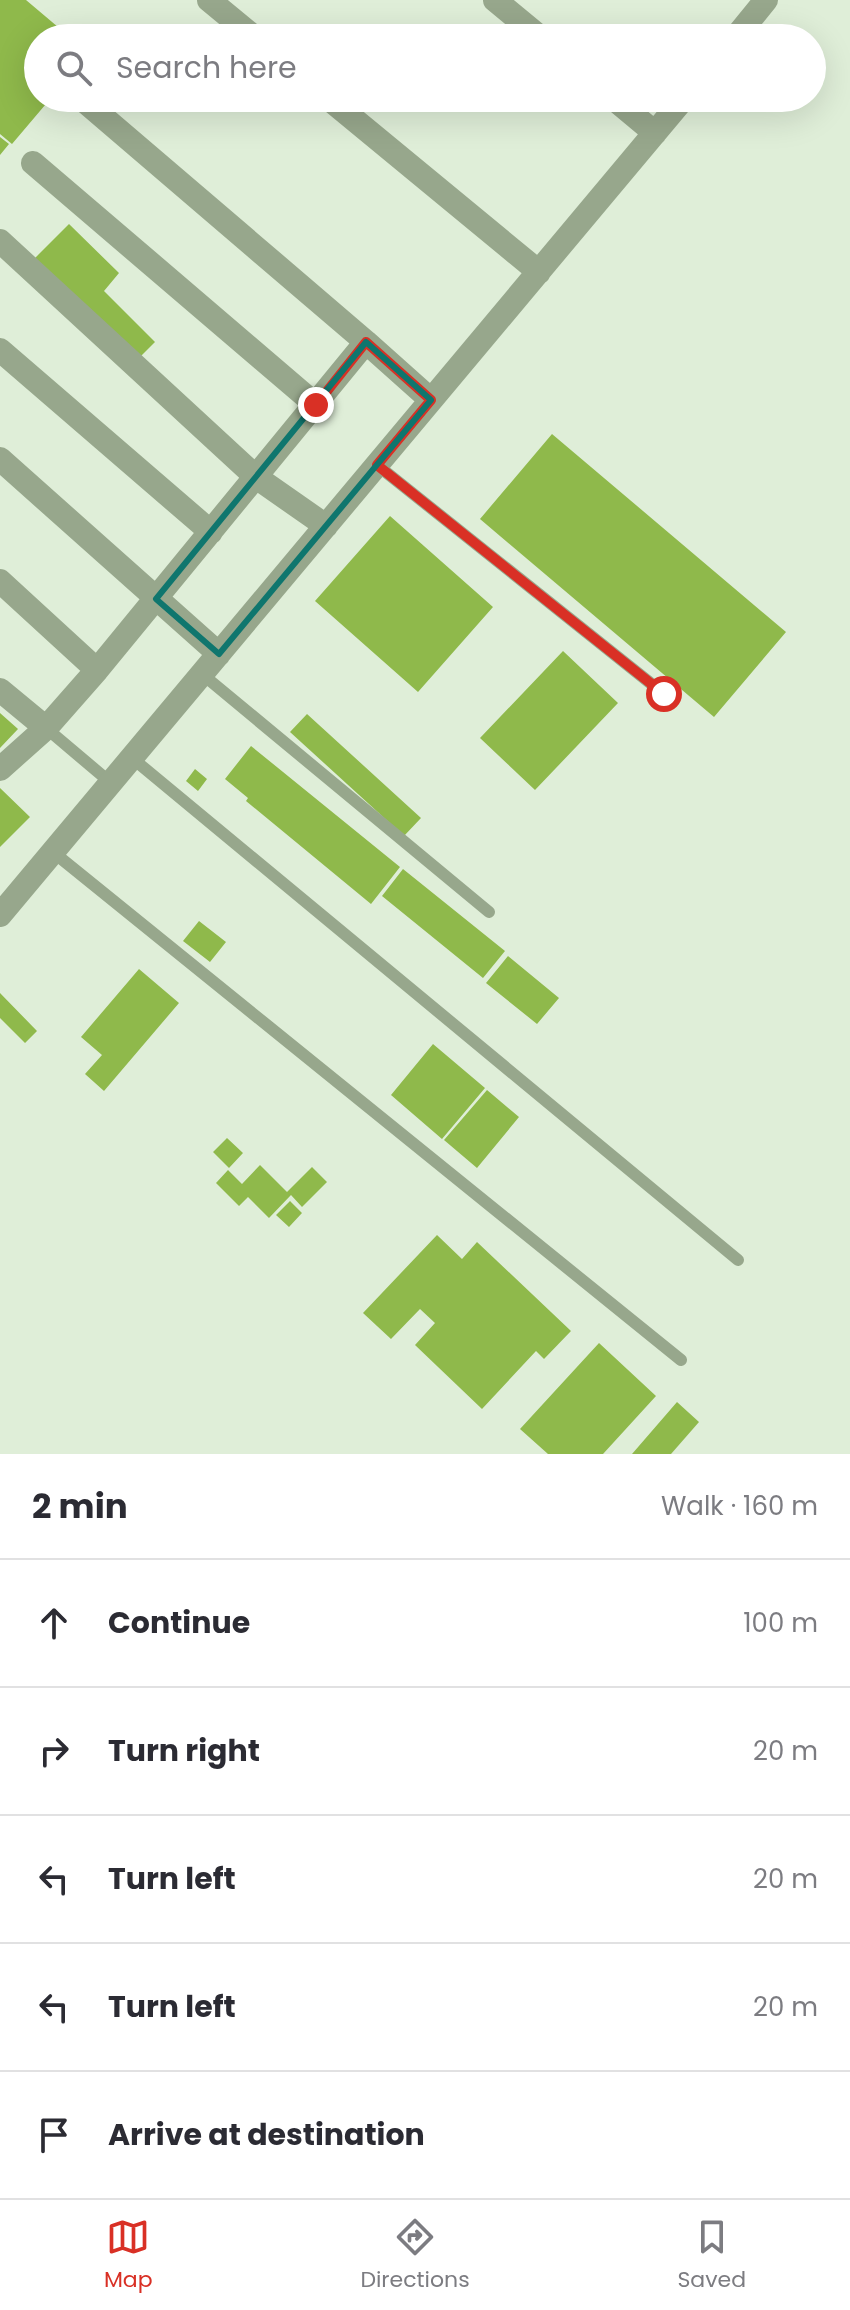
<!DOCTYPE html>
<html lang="en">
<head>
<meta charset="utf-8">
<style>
  :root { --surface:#fff; --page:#f7f7f7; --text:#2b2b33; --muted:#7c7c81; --line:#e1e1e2; --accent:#d93025 }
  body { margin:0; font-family:Poppins,sans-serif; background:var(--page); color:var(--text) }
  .stop { position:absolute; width:24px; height:24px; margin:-18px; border:6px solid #d93025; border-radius:50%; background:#fff }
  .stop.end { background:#d93025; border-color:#fff; box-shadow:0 2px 8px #0008 }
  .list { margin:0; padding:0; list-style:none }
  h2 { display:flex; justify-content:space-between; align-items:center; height:104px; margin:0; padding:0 32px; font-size:34px }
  h2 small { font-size:26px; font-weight:400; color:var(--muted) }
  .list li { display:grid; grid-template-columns:52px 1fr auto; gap:24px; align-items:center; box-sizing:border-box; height:128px; padding:0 32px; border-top:2px solid var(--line) }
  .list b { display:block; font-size:30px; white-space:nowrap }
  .list em { font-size:26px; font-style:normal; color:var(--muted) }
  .icon { flex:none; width:44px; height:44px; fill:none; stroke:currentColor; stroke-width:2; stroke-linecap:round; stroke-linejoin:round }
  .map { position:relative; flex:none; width:850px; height:1454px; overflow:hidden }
  .search { position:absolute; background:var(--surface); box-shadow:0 8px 32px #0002; left:24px; right:24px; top:24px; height:88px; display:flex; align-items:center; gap:20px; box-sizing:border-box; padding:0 28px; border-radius:44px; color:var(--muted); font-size:30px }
  .sheet { height:744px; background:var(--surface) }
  nav { display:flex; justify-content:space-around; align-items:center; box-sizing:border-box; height:112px; border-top:2px solid var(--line); background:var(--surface); font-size:22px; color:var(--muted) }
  nav a { display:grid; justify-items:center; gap:4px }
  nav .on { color:var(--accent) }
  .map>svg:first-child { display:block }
</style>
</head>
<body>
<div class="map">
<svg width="850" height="1454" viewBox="0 0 850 1454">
  <rect width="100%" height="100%" fill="#dfeed8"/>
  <!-- building -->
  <path fill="#8fb94b" d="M0,0H26L71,38H38V98H51L12,144L0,134Z
    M0,137L9,144L0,155Z
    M69,224L119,273L104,291L155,342L137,360L32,261Z
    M552,434L786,632L714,717L480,519Z
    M390,516L493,607L418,692L315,601Z
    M563,651L618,703L535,790L480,738Z
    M0,713L18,729L0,748Z
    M307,714L421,818L404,836L290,732Z
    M251,746L400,867L371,904L246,801L248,798L225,779Z
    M195,769L207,779L198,791L186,781Z
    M0,788L30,817L0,847Z
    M403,869L505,951L483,978L382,896Z
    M199,921L226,942L210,962L183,941Z
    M508,956L559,998L537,1024L486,983Z
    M139,969L179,1003L104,1091L85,1074L102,1055L81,1037Z
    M0,993L37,1031L25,1043L0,1018Z
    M433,1044L485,1088L442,1139L391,1095Z
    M487,1090L519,1117L477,1168L444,1140Z
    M227,1138L243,1153L229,1168L213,1152Z
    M260,1165L287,1192L312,1167L327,1182L302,1207L291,1195L269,1218L248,1197L239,1206L216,1183L228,1170L242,1184Z
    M290,1201L302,1213L289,1227L276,1215Z
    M437,1235L462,1259L477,1242L571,1331L544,1359L536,1351L482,1409L415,1345L435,1323L420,1309L391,1339L363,1313Z
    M599,1343L656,1396L603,1454H548L520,1429Z
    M677,1402L699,1422L671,1454H632Z"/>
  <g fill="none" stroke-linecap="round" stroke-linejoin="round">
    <!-- lane -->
    <path stroke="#97a78c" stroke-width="12" d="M377,465L664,694
      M202,674L489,912
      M46,728L111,783
      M132,758L738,1260
      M53,852L681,1360"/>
    <!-- street -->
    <path stroke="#97a78c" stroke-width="24" d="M209,0L255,38
      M495,0L541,38
      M735,38L766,0
      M328,98L539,272
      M613,98L655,133
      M33,163L316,405
      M0,241L256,477L326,526
      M366,342L431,400
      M0,350L211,532
      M0,459L219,654
      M0,581L97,670
      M0,690L46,728
      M0,769L46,728L97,670L366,342L82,99
      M0,915L684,98"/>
  </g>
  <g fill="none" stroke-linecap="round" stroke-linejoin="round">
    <!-- route -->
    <path stroke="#d93025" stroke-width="10" d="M316,405L366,342L431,400L377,465L664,694"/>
  </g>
  <!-- marked area -->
  <path fill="none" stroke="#0f766e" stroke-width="6" stroke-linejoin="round" d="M366,342L431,400L219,654L156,599Z"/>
</svg>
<div class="stop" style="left:664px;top:694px"></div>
<div class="stop end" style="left:316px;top:405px"></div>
<div class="search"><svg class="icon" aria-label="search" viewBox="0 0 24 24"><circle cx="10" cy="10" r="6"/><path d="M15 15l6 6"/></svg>Search here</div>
</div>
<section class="sheet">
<h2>2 min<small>Walk · 160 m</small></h2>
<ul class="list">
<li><svg class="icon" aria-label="ahead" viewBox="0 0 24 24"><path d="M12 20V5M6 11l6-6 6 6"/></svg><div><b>Continue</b></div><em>100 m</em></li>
<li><svg class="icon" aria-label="right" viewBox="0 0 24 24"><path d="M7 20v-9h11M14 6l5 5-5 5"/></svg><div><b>Turn right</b></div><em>20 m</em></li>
<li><svg class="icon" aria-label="left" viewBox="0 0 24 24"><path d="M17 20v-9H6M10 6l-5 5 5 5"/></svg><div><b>Turn left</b></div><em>20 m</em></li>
<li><svg class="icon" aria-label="left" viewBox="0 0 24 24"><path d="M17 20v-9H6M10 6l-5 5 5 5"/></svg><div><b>Turn left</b></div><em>20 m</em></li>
<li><svg class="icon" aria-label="arrive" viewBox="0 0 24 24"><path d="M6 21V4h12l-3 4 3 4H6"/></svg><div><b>Arrive at destination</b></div></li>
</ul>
</section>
<nav>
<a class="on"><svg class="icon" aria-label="map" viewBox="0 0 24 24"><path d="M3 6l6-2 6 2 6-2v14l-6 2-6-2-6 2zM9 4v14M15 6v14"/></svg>Map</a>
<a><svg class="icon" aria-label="directions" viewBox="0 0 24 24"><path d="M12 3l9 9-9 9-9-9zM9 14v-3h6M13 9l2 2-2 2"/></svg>Directions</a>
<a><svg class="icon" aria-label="saved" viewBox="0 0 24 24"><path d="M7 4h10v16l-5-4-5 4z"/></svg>Saved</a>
</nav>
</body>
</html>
